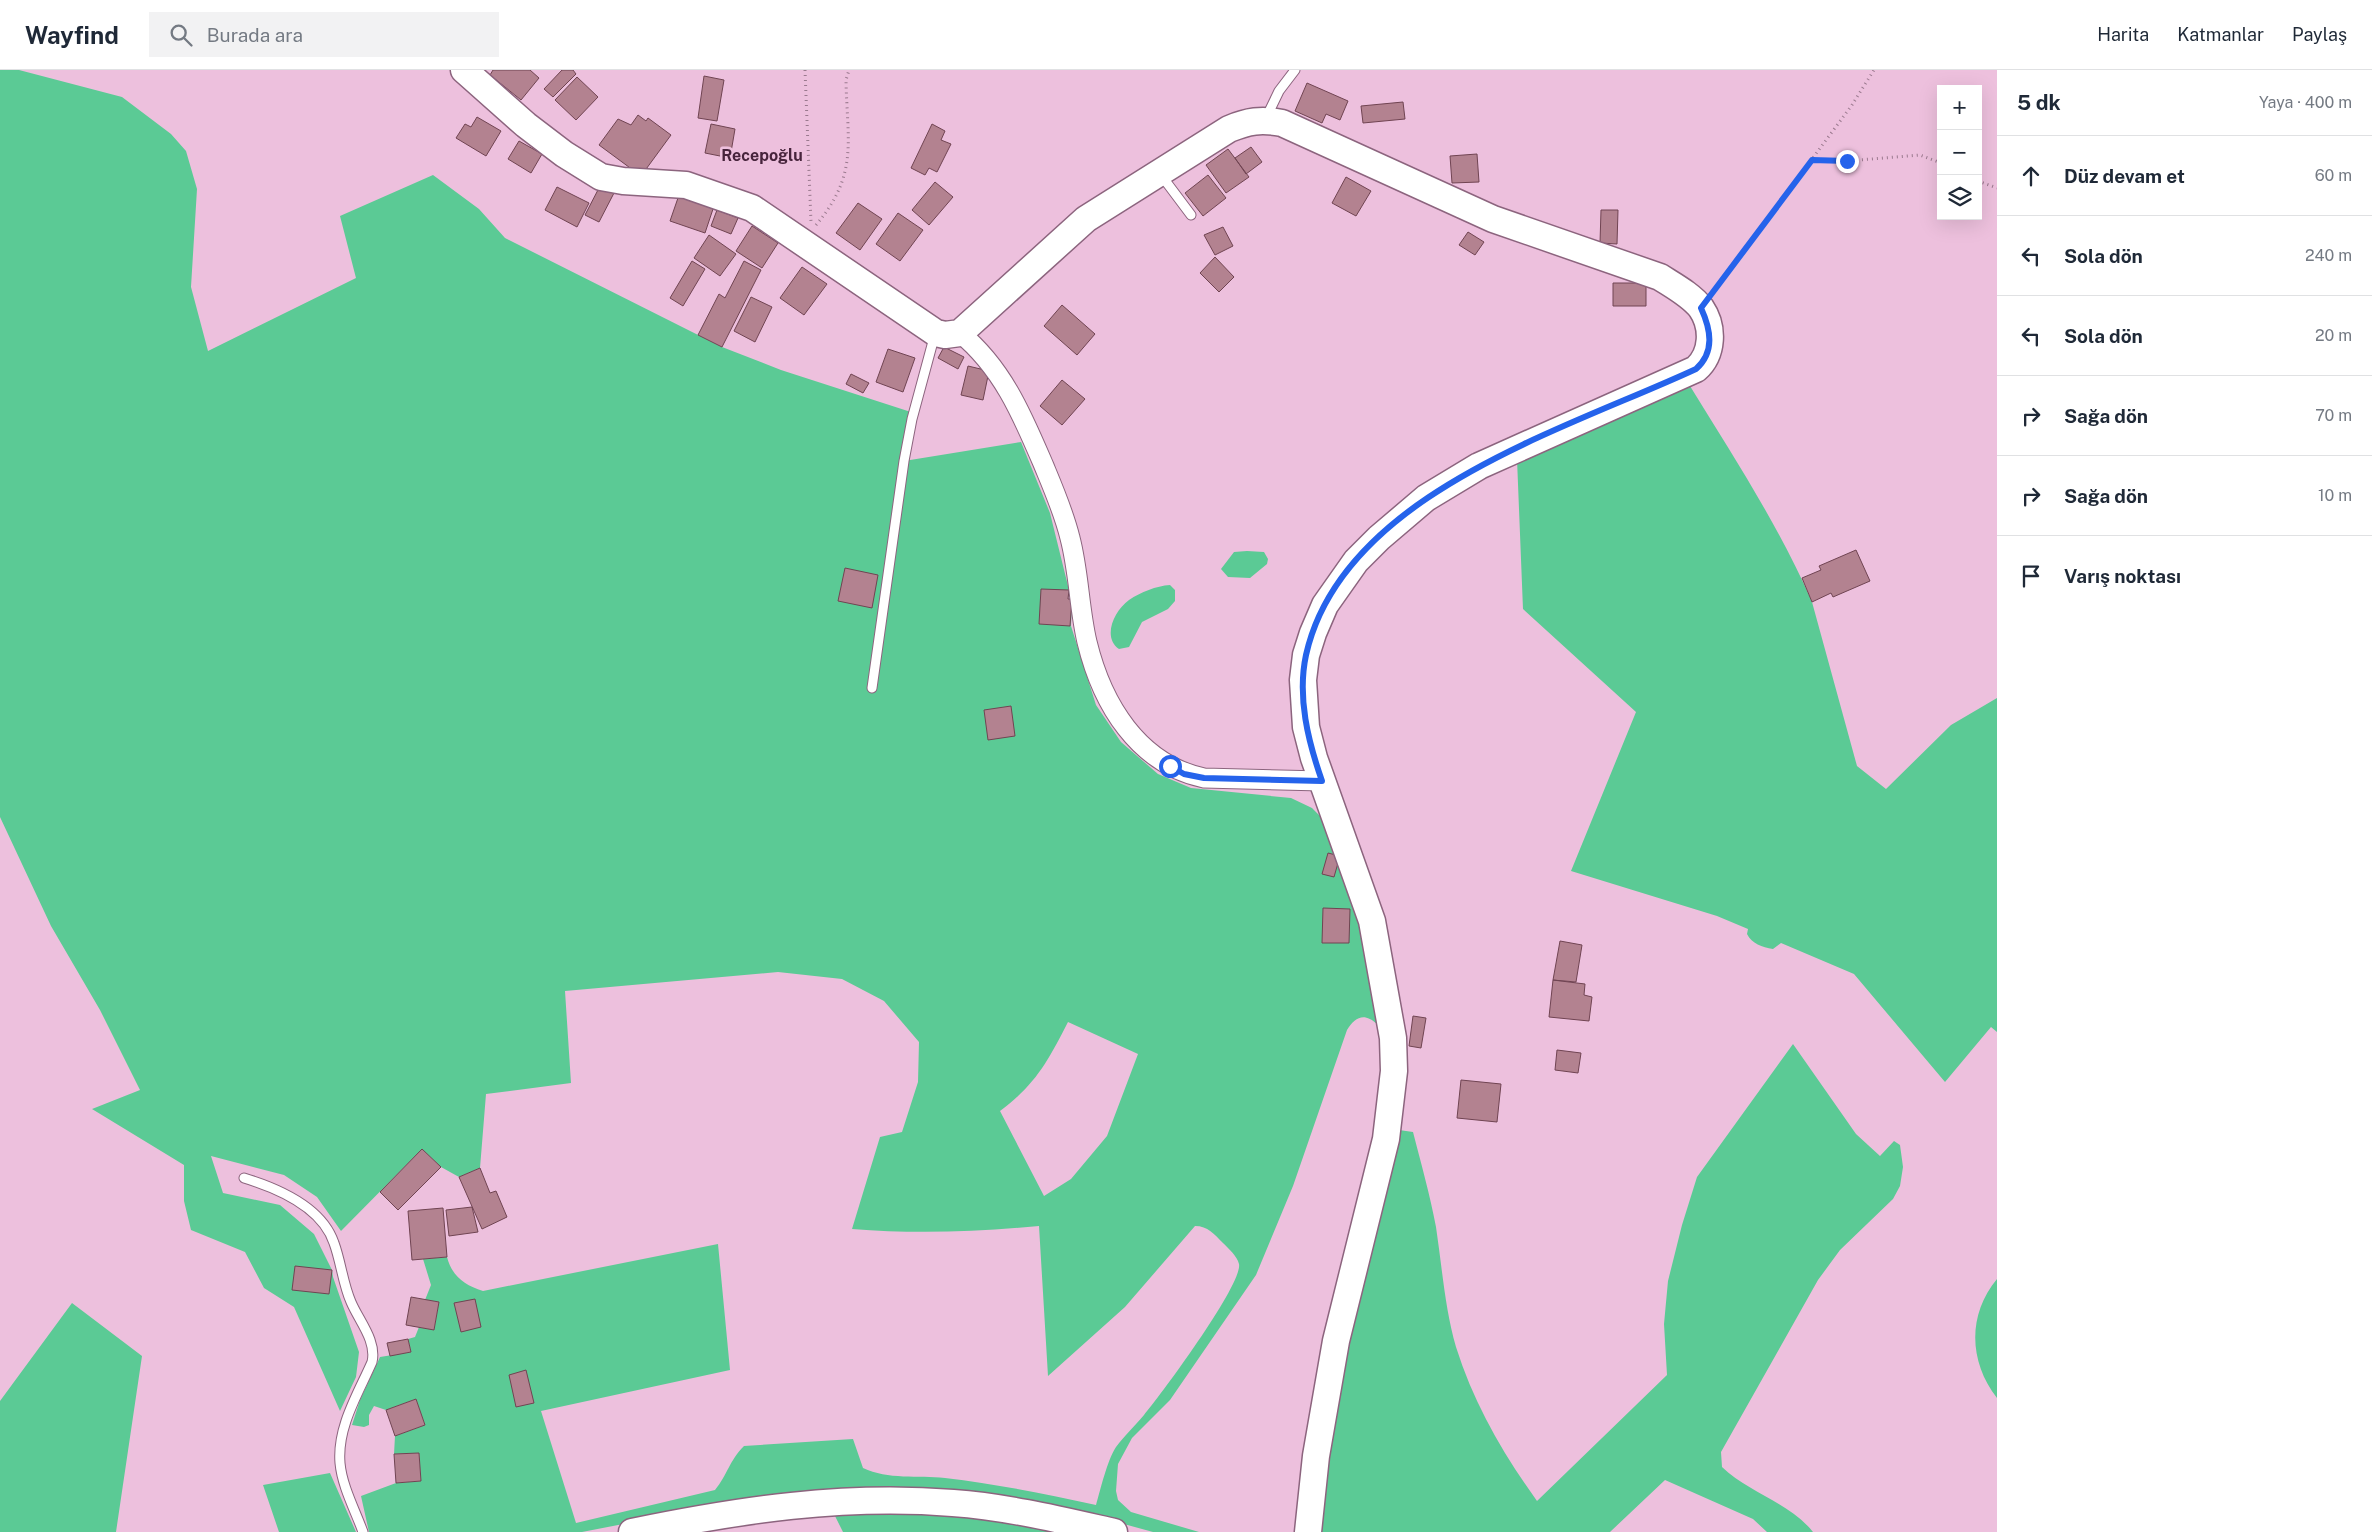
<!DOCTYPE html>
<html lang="tr">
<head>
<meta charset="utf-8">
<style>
  :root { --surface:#fff; --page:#f2f2f3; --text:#1f2937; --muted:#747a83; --line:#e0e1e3 }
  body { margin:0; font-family:"Public Sans",sans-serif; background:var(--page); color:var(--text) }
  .controls { position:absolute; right:15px; top:15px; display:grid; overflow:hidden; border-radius:0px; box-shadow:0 5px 20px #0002 }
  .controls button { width:45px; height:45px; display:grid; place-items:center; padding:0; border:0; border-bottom:1px solid var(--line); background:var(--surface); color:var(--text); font:25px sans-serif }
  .stop { position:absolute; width:15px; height:15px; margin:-11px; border:4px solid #2563eb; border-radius:50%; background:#fff }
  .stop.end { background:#2563eb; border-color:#fff; box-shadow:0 1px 5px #0008 }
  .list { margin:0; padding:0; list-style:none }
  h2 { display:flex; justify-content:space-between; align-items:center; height:65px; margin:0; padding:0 20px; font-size:21px }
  h2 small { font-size:16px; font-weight:400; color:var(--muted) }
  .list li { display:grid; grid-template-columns:32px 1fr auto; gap:15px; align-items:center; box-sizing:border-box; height:80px; padding:0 20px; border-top:1px solid var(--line) }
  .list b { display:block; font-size:19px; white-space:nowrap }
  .list em { font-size:16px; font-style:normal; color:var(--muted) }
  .icon { flex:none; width:28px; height:28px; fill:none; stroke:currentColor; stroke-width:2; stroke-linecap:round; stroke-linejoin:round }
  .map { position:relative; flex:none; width:1997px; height:1462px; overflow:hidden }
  header { display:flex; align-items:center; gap:30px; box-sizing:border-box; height:70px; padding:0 25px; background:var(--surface); border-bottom:1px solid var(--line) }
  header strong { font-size:24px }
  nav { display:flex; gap:28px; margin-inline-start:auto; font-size:18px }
  .search { width:350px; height:45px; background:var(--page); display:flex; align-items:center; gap:12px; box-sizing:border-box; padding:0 18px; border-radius:0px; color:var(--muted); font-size:19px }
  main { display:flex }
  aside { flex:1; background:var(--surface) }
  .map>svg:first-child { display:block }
</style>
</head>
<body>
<header>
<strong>Wayfind</strong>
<div class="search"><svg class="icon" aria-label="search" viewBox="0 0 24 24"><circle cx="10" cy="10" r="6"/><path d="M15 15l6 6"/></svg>Burada ara</div>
<nav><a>Harita</a><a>Katmanlar</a><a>Paylaş</a></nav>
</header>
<main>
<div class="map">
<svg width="1997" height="1462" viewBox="0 0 1997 1462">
  <rect width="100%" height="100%" fill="#edc0dd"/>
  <!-- green -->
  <path fill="#5bca95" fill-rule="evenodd" d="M0,0H19L122,27L171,64L186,81L197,119L191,217L208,281L356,208L340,146L433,105L479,139L505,168L722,277L781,300L914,343L904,391L1021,372L1050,443L1069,520L1068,529H1072L1071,556L1096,635L1121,672L1158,704L1191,718L1291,728L1312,738L1323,749L1357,830L1377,954C1364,942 1355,947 1347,960L1293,1116L1256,1205L1170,1330L1132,1368L1118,1394L1116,1421L1118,1430L1131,1442L1199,1462H1153L1091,1445L943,1420L866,1417L747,1430L582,1462H369L361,1426L396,1413L421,1411L419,1383L394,1384L395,1366L425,1355L416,1329L386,1340L374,1336L369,1345V1355L364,1357L352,1355L360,1330L380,1287L411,1282L408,1269L415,1267L419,1257L434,1260L439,1232L425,1230L431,1215L423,1189L447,1187C452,1206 464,1215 483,1221L718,1174L730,1300L541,1341L576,1453L715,1420C728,1404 729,1391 744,1376L853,1369L863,1398C888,1410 918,1405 945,1408C996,1414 1046,1424 1096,1435C1101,1418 1107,1391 1116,1377C1124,1366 1135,1356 1144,1345C1160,1326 1243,1214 1239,1194C1237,1186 1229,1179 1223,1173C1214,1164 1208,1156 1195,1156L1125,1237L1048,1306L1039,1156C977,1162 914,1164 852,1159L880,1067L902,1062L918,1012L919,972L884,931L842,909L778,902L565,921L571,1013L486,1024L480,1098L459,1107L441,1097L422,1079L341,1161L317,1127L284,1105L211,1086L223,1123L280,1135L314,1164L332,1200L333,1207L359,1282L356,1307L340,1341L294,1237L264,1218L245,1182L191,1160L184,1131V1095L92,1039L140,1020L100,940L51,856L0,747ZM1068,952L1138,984L1107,1066L1071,1109L1044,1126L1000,1041C1036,1014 1048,991 1068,952Z
    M1690,316C1733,386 1779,456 1812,532L1857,696L1886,719L1951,655L1997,628V962L1991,957L1945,1012L1854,904L1781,873L1773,879C1762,877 1752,874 1747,864L1748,859L1717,846L1571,801L1636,642L1523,539L1517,389Z
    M1247,481L1264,482L1268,489L1267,494L1250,508L1228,507L1221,499L1234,482Z
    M1170,515L1175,520V531L1168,539L1142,552L1129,577L1119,579C1102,567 1114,541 1129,530C1141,522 1156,516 1170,515Z
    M1793,974L1856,1064L1880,1086L1894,1071L1900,1075L1903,1097L1900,1116L1893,1129L1840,1180L1818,1210L1721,1382L1722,1397C1749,1423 1789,1432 1813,1462H1767L1753,1449L1665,1410L1610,1462H1319L1339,1314L1399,1060L1413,1062C1421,1093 1430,1125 1436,1157C1442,1197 1445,1239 1456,1277C1474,1334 1502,1382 1537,1431L1667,1305L1664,1254L1668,1211L1682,1155L1697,1107Z
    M1997,1209V1328C1969,1292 1967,1245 1997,1209Z
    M72,1233L142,1286L116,1462H0V1331Z
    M330,1403L356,1462H279L263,1415Z
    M900,1441L992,1447L1058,1462H843L834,1444Z"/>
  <!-- building -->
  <path fill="#b38290" stroke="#704452" d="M493,0H530L539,8L521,30L490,5Z
    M562,0H573L576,4L553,27L544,19Z
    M704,6L724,10L717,51L698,48Z
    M577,7L598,27L576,50L555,30Z
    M1307,13L1348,31L1340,50L1326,44L1322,53L1295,41Z
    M1403,32L1405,49L1363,53L1361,36Z
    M638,45L646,51L648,48L671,65L641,106L599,75L618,49L631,55Z
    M477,47L501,61L486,86L456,68L465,54L471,57Z
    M711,54L735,59L730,88L705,83Z
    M932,54L945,61L941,70L951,74L937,102L929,98L925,105L911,98Z
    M519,71L542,84L531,103L508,89Z
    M1251,77L1262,92L1246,104L1235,88Z
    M1228,79L1249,107L1226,123L1206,95Z
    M1477,84L1479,112L1452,113L1450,86Z
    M1208,105L1226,128L1203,146L1185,123Z
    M1346,107L1371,121L1356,146L1332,133Z
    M935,112L953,127L929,155L912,140Z
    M600,116L614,123L599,152L585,145Z
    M557,117L589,133L577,157L545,140Z
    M679,125L714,136L705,163L670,151Z
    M858,133L882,149L860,180L836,163Z
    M717,140L738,148L731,164L711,156Z
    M1601,140H1618L1617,174L1600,173Z
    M898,143L923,160L900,191L876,174Z
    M752,156L778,173L762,198L736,181Z
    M1223,157L1233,176L1215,185L1204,165Z
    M1468,162L1484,172L1475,185L1459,175Z
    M709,165L736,184L720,206L694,188Z
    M1215,187L1234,207L1219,222L1200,203Z
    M692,191L705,199L683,236L670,228Z
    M744,191L761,200L722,277L698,265L719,224L725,228Z
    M802,197L827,214L804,245L780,228Z
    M1613,213H1646V236H1613Z
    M751,227L772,237L755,272L734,261Z
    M1062,235L1095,264L1077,285L1044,256Z
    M944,277L964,287L958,299L938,288Z
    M888,279L915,288L903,322L876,312Z
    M968,296L989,301L983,330L961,325Z
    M851,304L869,313L863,323L846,314Z
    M1062,310L1085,329L1062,355L1040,336Z
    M1856,480L1870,511L1833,527L1831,523L1812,532L1802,508L1821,500L1819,496Z
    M845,498L878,505L872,538L838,531Z
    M1041,519L1069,520L1068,529H1072L1070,556L1039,554Z
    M1011,636L1015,666L988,670L984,640Z
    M1328,783L1340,786L1334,807L1322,804Z
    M1323,838L1350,839L1349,873H1322Z
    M1560,871L1582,875L1576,912L1553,910Z
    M1553,910L1585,914L1584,925L1592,927L1589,951L1549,947Z
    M1413,946L1426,948L1421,978L1409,976Z
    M1557,980L1581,983L1578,1003L1555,1000Z
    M1461,1010L1501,1014L1497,1052L1457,1048Z
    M422,1079L441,1097L398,1140L380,1122Z
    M480,1098L490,1123L496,1121L507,1147L482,1159L459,1107Z
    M472,1137L478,1162L449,1166L446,1140Z
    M443,1138L447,1187L412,1190L408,1141Z
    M295,1196L332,1200L329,1224L292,1220Z
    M411,1227L439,1232L434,1260L406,1255Z
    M475,1229L481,1257L461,1262L454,1233Z
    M408,1269L411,1282L390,1286L387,1273Z
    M526,1300L534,1333L516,1337L509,1305Z
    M416,1329L425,1355L395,1366L386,1340Z
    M419,1383L421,1411L396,1413L394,1384Z"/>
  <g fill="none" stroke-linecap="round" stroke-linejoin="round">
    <!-- lane casing -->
    <g stroke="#8c647e" stroke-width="11">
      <path id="lane" d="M1266,48L1279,21L1295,0
        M1161,105L1191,145
        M872,618L904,391L912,349L935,264
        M244,1108C277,1118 322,1137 334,1173C341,1192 343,1214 351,1232C359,1251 377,1271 372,1292C358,1324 337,1357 340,1393C342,1416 355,1440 363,1462"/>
    </g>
    <!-- street casing -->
    <g stroke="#8c647e" stroke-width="21">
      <path id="street" d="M960,263C1003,298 1023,347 1044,396C1054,420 1064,443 1070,468C1079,502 1079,538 1087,572C1102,634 1138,694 1204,708L1322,711"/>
    </g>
    <!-- secondary casing -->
    <g stroke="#8c647e" stroke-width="29">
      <path id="secondary" d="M464,0L526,55L564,84L601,107L623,111L686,115L752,138L936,263L945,265L960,263L1086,149L1229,59C1248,51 1261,49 1282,53L1493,149L1660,207C1674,216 1691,225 1701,238C1714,257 1713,284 1696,299L1479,396L1426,428L1379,468L1356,491L1325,535L1313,563L1306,585L1303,610L1306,657L1314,688L1372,851L1393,968L1394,1001L1386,1069L1336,1271L1316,1386L1308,1462
        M632,1462C739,1440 844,1424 953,1433C1008,1437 1061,1450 1114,1462"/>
    </g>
    <!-- path -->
    <path stroke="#9a798e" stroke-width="3" stroke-dasharray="1 4" stroke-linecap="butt" d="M805,0L811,152
      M1812,90L1847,91L1920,85L1941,93
      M1978,111L1997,118
      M816,155C859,104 847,71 846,10L849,0
      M1715,220L1852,35L1874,0"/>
    <!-- lane -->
    <use href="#lane" stroke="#fff" stroke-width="9"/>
    <!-- street -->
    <use href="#street" stroke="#fff" stroke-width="19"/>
    <!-- secondary -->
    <use href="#secondary" stroke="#fff" stroke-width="26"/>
  </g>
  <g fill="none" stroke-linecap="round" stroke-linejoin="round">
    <!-- route -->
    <path stroke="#2563eb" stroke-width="6" d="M1170,696L1184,704L1204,708L1322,711C1308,671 1297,627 1306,585C1342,424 1565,360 1696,299C1715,282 1711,260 1701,238L1812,90L1847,91"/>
  </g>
  <g text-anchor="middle" stroke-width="5" stroke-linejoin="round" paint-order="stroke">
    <!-- neighbourhood labels -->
    <g font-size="16" font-weight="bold" fill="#47243c" stroke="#edc0dd">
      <text x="762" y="91">Recepoğlu</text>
    </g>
  </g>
</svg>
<div class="controls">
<button>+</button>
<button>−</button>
<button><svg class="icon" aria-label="layers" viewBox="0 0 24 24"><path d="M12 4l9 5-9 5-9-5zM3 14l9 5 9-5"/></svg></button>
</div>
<div class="stop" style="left:1170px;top:696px"></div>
<div class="stop end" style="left:1847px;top:91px"></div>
</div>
<aside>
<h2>5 dk<small>Yaya · 400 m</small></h2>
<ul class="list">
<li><svg class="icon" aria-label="ahead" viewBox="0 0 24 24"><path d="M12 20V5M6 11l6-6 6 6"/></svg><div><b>Düz devam et</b></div><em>60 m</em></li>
<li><svg class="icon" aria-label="left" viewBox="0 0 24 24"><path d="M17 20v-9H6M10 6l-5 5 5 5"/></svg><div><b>Sola dön</b></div><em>240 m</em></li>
<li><svg class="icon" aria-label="left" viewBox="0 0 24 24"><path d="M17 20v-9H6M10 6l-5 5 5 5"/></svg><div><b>Sola dön</b></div><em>20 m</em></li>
<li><svg class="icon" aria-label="right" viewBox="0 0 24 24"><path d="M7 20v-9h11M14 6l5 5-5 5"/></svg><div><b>Sağa dön</b></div><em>70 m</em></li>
<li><svg class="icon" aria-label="right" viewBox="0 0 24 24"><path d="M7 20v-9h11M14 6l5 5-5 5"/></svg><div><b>Sağa dön</b></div><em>10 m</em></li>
<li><svg class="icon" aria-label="arrive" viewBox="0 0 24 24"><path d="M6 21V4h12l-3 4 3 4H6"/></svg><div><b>Varış noktası</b></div></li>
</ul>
</aside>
</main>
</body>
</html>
